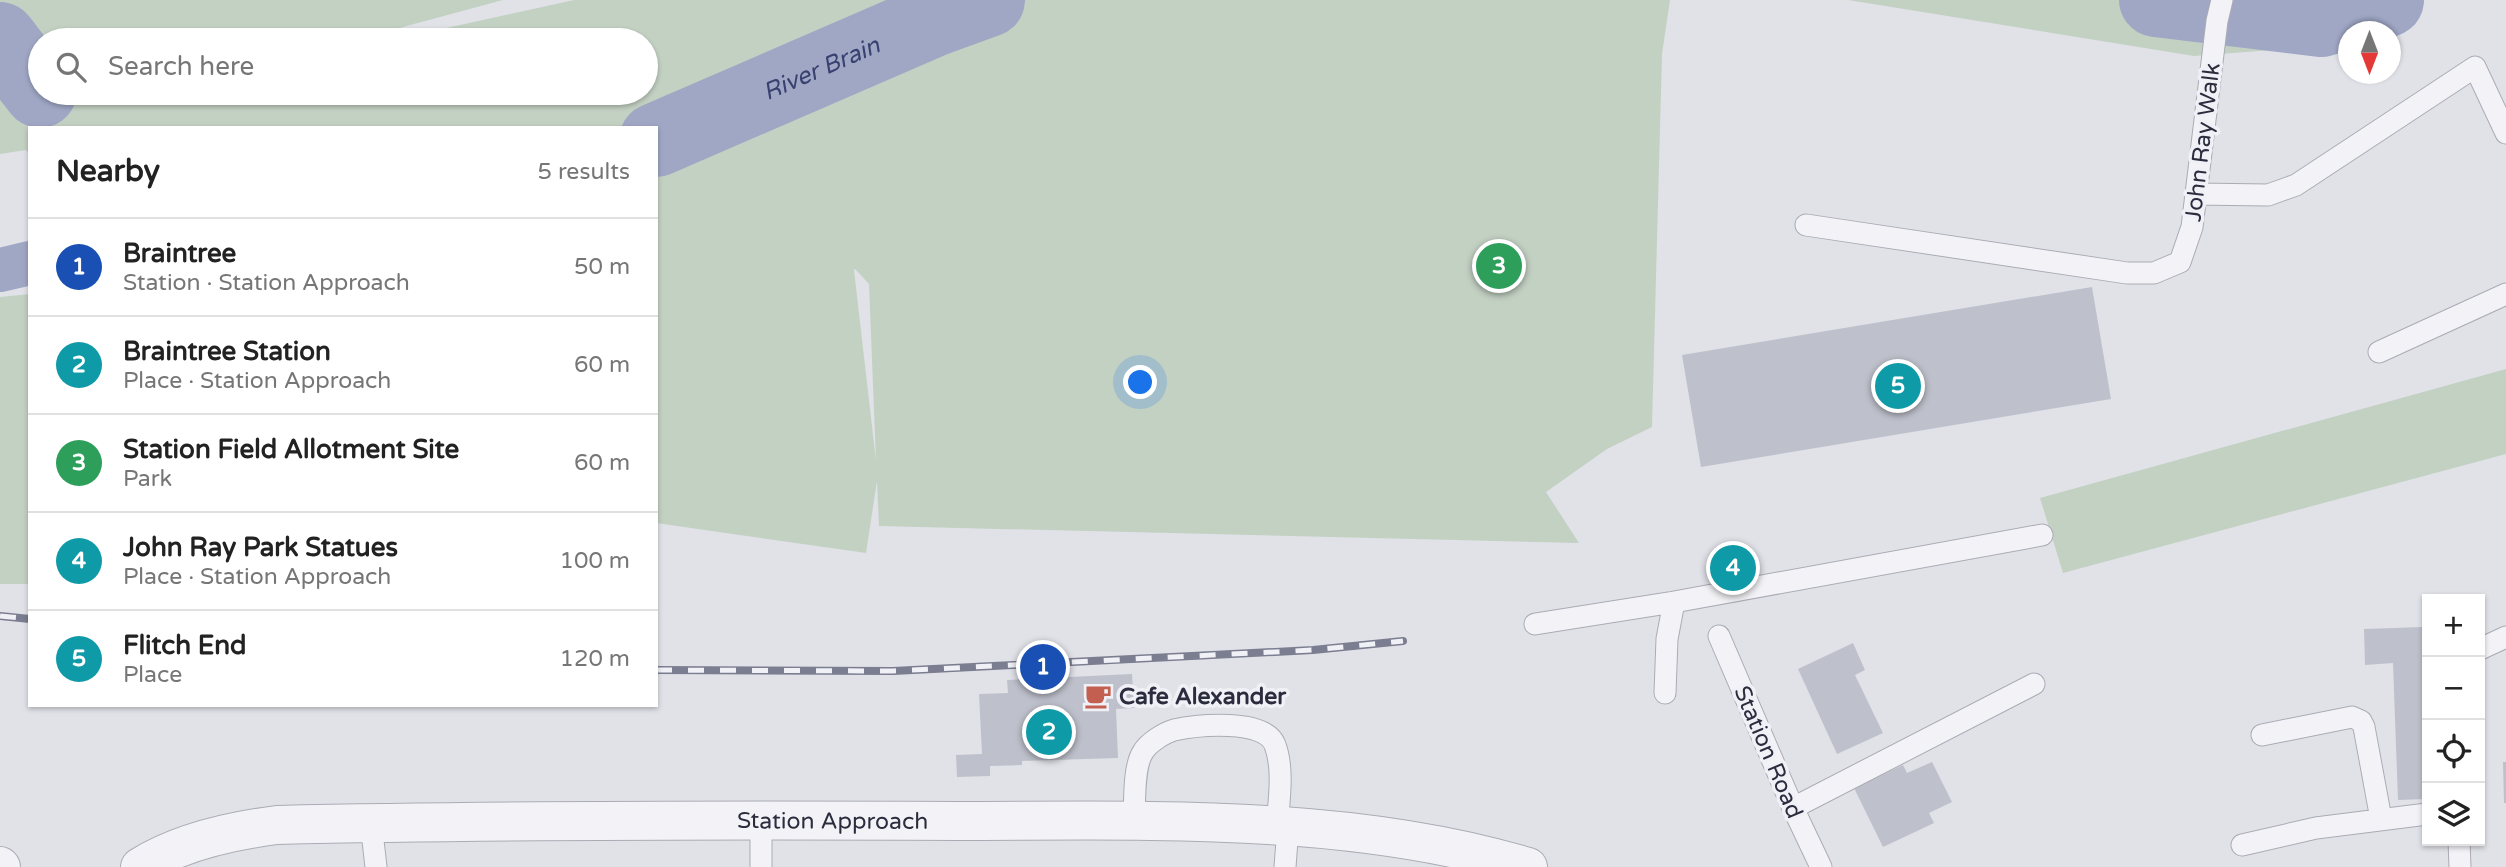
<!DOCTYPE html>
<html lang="en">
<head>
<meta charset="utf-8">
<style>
  :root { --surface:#fff; --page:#f6f6f6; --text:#222; --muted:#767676; --line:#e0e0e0; --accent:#1a73e8 }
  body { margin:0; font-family:"Varela Round",sans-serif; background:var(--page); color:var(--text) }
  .controls { position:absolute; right:21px; bottom:21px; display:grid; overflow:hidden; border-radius:0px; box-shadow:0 2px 5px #0004 }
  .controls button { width:63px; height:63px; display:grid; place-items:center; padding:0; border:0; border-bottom:2px solid var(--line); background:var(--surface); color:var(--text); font:35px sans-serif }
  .compass { position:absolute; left:2338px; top:21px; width:63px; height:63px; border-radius:50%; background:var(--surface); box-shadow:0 2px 5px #0004; rotate:180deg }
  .you { position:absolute; left:1141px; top:383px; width:24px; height:24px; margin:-18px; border:5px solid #fff; border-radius:50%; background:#1a73e8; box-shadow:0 0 0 10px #1a73e833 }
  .badge { display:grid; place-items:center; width:46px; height:46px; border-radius:50%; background:var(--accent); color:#fff; font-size:23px; font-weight:700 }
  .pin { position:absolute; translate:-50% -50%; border:4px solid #fff; box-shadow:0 2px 7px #0006 }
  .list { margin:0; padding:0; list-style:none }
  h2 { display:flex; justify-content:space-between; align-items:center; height:91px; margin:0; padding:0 28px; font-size:30px }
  h2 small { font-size:23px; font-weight:400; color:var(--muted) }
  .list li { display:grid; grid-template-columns:46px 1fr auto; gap:21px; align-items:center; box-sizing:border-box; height:98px; padding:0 28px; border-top:2px solid var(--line) }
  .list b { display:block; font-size:26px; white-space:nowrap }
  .list p { margin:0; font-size:23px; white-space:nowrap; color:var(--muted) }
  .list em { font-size:23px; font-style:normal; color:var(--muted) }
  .icon { flex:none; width:38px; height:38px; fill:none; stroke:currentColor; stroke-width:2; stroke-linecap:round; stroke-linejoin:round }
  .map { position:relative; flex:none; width:2506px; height:867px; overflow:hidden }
  .search { position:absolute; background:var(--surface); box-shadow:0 2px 5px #0004; left:28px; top:28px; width:630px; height:77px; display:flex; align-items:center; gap:18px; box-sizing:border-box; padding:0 24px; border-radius:38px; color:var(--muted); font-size:26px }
  .panel { position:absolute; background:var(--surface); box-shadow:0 2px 5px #0004; left:28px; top:126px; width:630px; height:581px; border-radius:0px }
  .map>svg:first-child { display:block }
</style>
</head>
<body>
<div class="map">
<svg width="2506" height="867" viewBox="0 0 2506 867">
  <rect width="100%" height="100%" fill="#e1e2e8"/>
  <!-- green -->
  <path fill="#c3d1c3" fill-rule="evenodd" d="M0,0H503L355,40H40V93H646V40H392L574,0H1670L1662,54L1652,427L1607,449L1546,492L1579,543L879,526L877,481L866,553L656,523V128H30V155L26,150L0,154ZM855,269L869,284L876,461L854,270Z
    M1848,0H2386L2381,31L2348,32V44L2194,56Z
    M30,294V584H0V297Z
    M2506,369V454L2063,573L2040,498Z"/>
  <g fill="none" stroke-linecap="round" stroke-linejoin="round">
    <!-- canal -->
    <path stroke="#9fa7c5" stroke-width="44" d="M0,270L30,263"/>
    <!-- river -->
    <g stroke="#9fa7c5" stroke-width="74">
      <path d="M2156,0L2321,20L2387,0"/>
      <path d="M0,39L40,91"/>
      <path id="s1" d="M656,140L933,20L988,0"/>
    </g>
  </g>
  <!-- building -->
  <path fill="#bec0cb" d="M2092,287L2111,399L1701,467L1682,355Z
    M2423,627L2427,799L2398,800L2393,663L2365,665L2364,629Z
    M1853,643L1865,670L1855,675L1883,733L1837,754L1798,669Z
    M1132,674L1134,708L1116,709L1118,758L1022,761V765L990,766V776L957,777L956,755L982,754L979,694L1008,693L1007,680Z
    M1932,762L1952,802L1929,813L1934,823L1883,847L1854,788L1903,765L1907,773Z
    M2503,762H2506V803H2504Z"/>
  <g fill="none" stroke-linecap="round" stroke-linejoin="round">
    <!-- service casing -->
    <g stroke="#aaabb5" stroke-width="23">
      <path id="service" d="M2196,194L2268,195L2296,185L2475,67L2506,133
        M1806,225L2127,273H2154L2180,262L2192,227L2217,21L2222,0
        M2379,352L2506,294
        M1535,624L1674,602L2042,535
        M1719,636L1793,808L1821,867
        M2480,649L2506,637
        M1665,693L1667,639L1674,602
        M2262,735L2352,717L2361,721L2364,727L2381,819
        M1793,808L2034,684
        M761,821V867
        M1134,821C1135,803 1133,767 1143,752C1148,743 1164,733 1174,730C1197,725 1265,718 1275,745C1284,769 1279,801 1277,826
        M371,823L376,867
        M2459,841L2460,867
        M2242,845L2316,828L2427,814
        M1285,867L1288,827"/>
    </g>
    <!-- minor casing -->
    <g stroke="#aaabb5" stroke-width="40">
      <g id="minor">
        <path d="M0,866L1,867"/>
        <path id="s2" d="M140,867C180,842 230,831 277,825C504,820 731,820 958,821C1145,821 1348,813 1528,867"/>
      </g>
    </g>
    <!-- service -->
    <use href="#service" stroke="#f3f3f7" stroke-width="21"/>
    <!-- minor -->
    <use href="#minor" stroke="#f3f3f7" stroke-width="38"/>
    <!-- rail casing -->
    <g stroke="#7b7e90" stroke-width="8">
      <path id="rail" d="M0,616L30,619
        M656,670L893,671L1313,650L1403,641"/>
    </g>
    <!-- rail -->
    <use href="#rail" stroke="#f0f1f6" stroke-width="5" stroke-dasharray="16" stroke-linecap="butt"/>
  </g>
  <!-- icons -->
  <defs>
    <g id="cafe-bare" transform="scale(2.1)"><path d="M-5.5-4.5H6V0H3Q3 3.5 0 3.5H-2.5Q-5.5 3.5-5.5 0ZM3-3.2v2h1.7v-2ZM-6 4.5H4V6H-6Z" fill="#c35f50" stroke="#f0f1f6" stroke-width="2.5" paint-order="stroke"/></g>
  </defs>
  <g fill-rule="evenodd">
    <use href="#cafe-bare" x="1098" y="696"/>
  </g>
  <g text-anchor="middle" stroke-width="7" stroke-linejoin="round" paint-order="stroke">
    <!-- street labels -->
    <g font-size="23" fill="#2b2c3e" stroke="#f0f1f6">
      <text transform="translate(2202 142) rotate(-83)" y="8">John Ray Walk</text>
      <text transform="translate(1769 752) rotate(67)" y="8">Station Road</text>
      <text dy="8" stroke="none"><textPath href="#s2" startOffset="700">Station Approach</textPath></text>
    </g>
    <!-- poi labels -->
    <g font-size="23" font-weight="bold" fill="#2b2c3e" stroke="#f0f1f6" text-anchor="start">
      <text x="1119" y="704">Cafe Alexander</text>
    </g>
    <!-- water labels -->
    <g font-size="24" font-style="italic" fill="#38416f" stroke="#f0f1f6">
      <text dy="8" stroke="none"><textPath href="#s1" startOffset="180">River Brain</textPath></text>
    </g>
  </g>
</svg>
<div class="controls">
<button>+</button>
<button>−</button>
<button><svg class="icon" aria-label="locate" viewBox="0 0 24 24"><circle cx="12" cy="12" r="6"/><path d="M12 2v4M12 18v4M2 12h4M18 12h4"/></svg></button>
<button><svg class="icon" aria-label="layers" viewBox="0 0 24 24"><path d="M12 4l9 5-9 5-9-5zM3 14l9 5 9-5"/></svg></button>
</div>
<svg class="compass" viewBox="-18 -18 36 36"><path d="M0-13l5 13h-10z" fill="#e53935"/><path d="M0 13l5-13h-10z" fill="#767676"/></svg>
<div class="you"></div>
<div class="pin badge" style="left:1043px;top:667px;background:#1a4fb4">1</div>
<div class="pin badge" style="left:1049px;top:732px;background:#0f9aa8">2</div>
<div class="pin badge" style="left:1499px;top:266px;background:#2e9e5b">3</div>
<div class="pin badge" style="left:1733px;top:568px;background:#0f9aa8">4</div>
<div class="pin badge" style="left:1898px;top:386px;background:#0f9aa8">5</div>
<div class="search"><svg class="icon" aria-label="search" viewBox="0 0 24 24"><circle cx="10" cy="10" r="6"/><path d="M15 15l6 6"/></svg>Search here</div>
<section class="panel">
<h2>Nearby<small>5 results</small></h2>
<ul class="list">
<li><span class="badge" style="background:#1a4fb4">1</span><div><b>Braintree</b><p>Station · Station Approach</p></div><em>50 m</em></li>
<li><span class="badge" style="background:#0f9aa8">2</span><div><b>Braintree Station</b><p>Place · Station Approach</p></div><em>60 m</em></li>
<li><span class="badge" style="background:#2e9e5b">3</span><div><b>Station Field Allotment Site</b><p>Park</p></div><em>60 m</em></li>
<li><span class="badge" style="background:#0f9aa8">4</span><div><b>John Ray Park Statues</b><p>Place · Station Approach</p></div><em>100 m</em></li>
<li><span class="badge" style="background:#0f9aa8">5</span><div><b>Flitch End</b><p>Place</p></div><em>120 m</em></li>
</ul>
</section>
</div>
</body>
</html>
